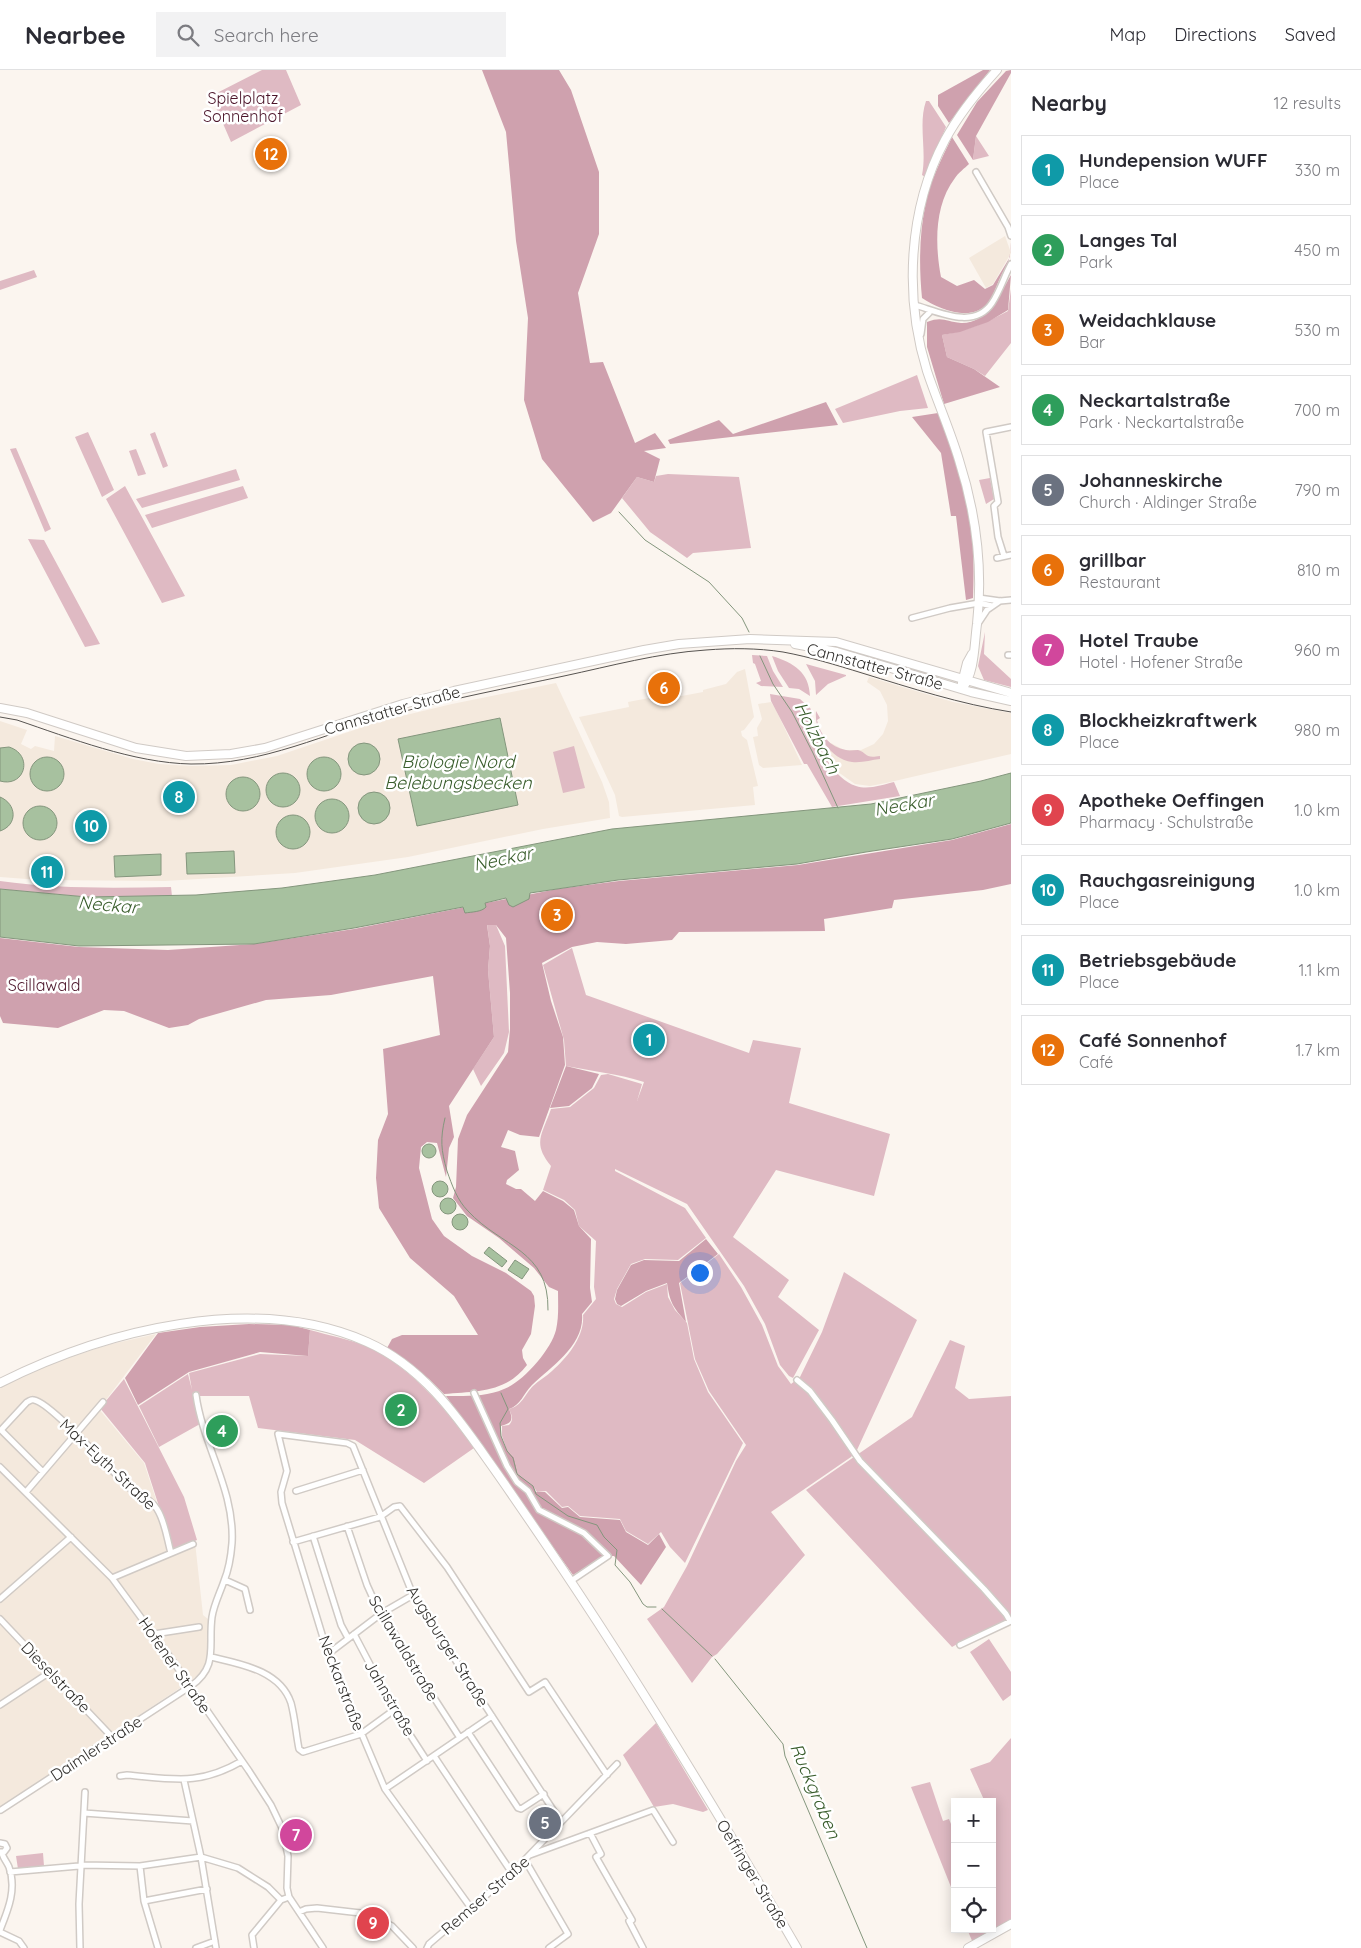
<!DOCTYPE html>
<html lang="en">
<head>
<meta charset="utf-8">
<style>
  :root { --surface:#fff; --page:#f2f2f3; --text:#2b2b33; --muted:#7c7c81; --line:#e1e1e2; --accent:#db2777 }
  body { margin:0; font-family:Quicksand,sans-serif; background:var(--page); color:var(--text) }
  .controls { position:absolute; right:15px; bottom:15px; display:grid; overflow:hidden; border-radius:0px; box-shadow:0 2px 12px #0003 }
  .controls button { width:45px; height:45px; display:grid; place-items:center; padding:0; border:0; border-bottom:1px solid var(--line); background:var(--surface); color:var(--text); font:25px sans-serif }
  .you { position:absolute; left:699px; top:1202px; width:18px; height:18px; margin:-12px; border:4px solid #fff; border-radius:50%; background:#1a73e8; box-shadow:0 0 0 8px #1a73e833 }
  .badge { display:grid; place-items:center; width:32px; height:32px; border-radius:50%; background:var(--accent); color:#fff; font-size:16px; font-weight:700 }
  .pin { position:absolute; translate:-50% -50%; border:2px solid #fff; box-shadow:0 1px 5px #0006 }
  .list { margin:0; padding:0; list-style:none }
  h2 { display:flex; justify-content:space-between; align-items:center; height:65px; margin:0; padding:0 20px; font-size:21px }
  h2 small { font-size:16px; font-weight:400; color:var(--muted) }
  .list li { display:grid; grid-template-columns:32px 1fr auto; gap:15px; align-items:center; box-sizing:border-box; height:70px; margin:0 10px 10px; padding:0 10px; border:1px solid var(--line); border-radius:0px }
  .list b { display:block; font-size:19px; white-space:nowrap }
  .list p { margin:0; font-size:16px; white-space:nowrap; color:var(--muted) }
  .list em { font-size:16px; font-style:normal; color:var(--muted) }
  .icon { flex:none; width:28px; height:28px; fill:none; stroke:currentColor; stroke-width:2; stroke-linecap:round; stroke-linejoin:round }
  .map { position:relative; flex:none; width:1011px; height:1878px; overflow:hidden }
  header { display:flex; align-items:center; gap:30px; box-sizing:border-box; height:70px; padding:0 25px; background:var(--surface); border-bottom:1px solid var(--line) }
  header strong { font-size:24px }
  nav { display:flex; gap:28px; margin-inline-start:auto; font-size:18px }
  .search { width:350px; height:45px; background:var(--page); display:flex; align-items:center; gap:12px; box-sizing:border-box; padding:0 18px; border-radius:0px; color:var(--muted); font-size:19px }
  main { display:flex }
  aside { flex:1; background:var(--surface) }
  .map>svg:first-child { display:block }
</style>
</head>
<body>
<header>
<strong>Nearbee</strong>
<div class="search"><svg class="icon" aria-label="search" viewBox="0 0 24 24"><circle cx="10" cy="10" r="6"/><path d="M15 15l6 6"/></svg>Search here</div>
<nav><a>Map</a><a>Directions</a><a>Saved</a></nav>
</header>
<main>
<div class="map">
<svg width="1011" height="1878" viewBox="0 0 1011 1878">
  <rect width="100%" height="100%" fill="#fbf5ef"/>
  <!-- built -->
  <path fill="#f4e9dd" d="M1005,166L1011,183L993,214L986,218L969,188Z
    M745,599L754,647L744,660L741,661L742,666L747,670L758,716L753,717L755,735L622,747L619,746L615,725L579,647L629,637L628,632L670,624L671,628L703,622V620L726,614L737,602Z
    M869,607L953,632L1011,643V684L886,713L870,716L855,714L838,702L824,678L831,673L844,680H861L874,674L883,664L888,651L887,635L880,621L867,612Z
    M556,613L602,712L609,732L610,748L543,759L408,787L295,803L165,811L40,810L0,807V651L27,660L21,674L31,679L35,676L54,681L55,666L133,689L159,694L191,696L231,695L277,686L381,651L452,634Z
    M771,632L776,640L802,695L763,698L759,695L753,667L758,666L757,658L762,649L758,634Z
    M156,1264L99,1339L144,1393L173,1481L195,1472L203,1545L208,1549L207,1591L200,1604L183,1616L0,1738V1317L43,1297L71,1287L107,1275Z"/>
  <!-- green -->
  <path fill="#dfbac3" d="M262,0H286L301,35L231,72L211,26Z
    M926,31H929L946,57L925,107L922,105C927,81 918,54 926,31Z
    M976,66L989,86L973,90Z
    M34,200L37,207L0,220V211Z
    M1011,219V273L985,306L974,299L947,287L942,265C966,261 986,253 1008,241Z
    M917,305L928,338L900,341L843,353L835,339Z
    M88,362L114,420L102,427L75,367Z
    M155,362L168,396L163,398L150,364Z
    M16,378L51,459L45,462L10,379Z
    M136,379L146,404L138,406L129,381Z
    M236,399L240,410L142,438L136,429Z
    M668,404L739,407L751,478L693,483L687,488L650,462L622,428L637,407L654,412L656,406Z
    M990,408L994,429L986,434L979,410Z
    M125,416L185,526L162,533L106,429Z
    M243,416L248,428L152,458L145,445Z
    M28,469L44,470L100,574L85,577Z
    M985,562L984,584L1011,609V617L984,610L978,596Z
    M752,585L767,586L773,601L783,617L761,616L756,613L761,611L755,594L753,593Z
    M772,586C794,593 809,602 810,626L799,619L789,618L778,601Z
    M806,594L846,605V606L828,614L816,625L815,611Z
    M770,624L800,629L811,639C811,645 811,652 813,658C819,679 834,709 856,716C868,720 882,715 894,712L900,726L832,737L807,694H804L771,631Z
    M816,641L820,648L817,650C820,665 830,677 846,680C849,681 854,680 858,680C868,683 864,689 880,686V689C871,690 862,693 852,692C829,689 814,662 816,641Z
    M574,676L585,718L563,723L553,682Z
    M0,811C56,819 114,818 171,817L172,826L87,827L0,819Z
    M487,854L496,855L505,876L509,962L504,983L481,1016L473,999L494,967L488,900L490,876Z
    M572,878L586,925L749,983L753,970L801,978L789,1033L890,1064L874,1126L776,1100L733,1167L789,1210L778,1227L819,1260L793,1308L789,1306L780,1295L765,1254L744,1216L687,1134L615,1099V1101L685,1138L706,1168L678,1190L645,1189L631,1194L617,1219L614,1229L616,1234L622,1237L646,1222L667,1214L668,1227L675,1240L687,1253L694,1289L708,1322L743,1373L685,1493L670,1477L661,1462L648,1474L626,1461L620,1449L580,1446L568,1436L562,1437L546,1421L537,1422L533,1416L518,1404L514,1387L507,1381L502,1366V1356L509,1355C514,1349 512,1346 509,1339C522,1336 525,1324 533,1316C539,1310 546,1307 552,1301C567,1288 585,1266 583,1245L596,1229L594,1217L596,1171L579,1156L575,1140L564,1130L543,1120L551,1096C532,1073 542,1065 551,1039L570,1037L594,1018L601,1005L608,1004L642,1014L637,1031L644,1012C619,1004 592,1001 566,996L564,970L543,895Z
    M719,1184L741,1217L762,1255L778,1296L791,1314L800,1307L822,1262L844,1202L917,1250L857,1380L851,1387L771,1442L805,1485L717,1584L712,1587L692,1613L647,1549L664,1537L687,1496L736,1391L746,1375L709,1321L695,1289L680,1213Z
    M310,1260C328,1265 348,1269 366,1276C413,1298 444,1337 474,1378L424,1413L355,1370L258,1358L249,1326H194L200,1354L159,1377L139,1336L188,1304L192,1320L189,1303L260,1284L308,1286Z
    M950,1270L965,1276L955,1318L969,1329L1011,1326V1549L973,1565L952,1577L806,1420L912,1347Z
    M124,1309L184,1427L197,1470L173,1480L145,1393L100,1338Z
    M232,1352L234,1359L223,1363L224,1366L217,1368L214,1357Z
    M989,1569L1011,1602V1625L1003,1631L970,1582Z
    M656,1653L708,1740L703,1742L673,1734L654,1737L623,1685Z
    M1011,1668V1850L1001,1857L973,1873L967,1859H992V1732H985L970,1699L990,1692Z
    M930,1712L943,1751L949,1749L955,1764V1827L911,1717Z
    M43,1783L44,1796L18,1799L16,1786Z"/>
  <!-- forest -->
  <path fill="#cfa1ae" d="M482,0H559L571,20L599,102V164L578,223L590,293L603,292L635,373L655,363L666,378L644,381L660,389L654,412L637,407L611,443L593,452L542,389L524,330L528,248L516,171L506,62Z
    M983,0H990L949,53L938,36V25Z
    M1011,0V3L976,66L973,90L957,65L977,32L1006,1Z
    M952,67L969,94C965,98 958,103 955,108C934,135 935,176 941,207L957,216L974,210L985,219L993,215L1010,187V172C1011,188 1009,191 1002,204C997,213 995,223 989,232C973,253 940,240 922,228C919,197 919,163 926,132C931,109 942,88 952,67Z
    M1011,205L1008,240L988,252L960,262L942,265L947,287L974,299L1000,317L944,334L927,277V252C943,246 946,252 961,253C987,254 1000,224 1011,205Z
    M826,332L838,355L670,374L668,370L719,350L733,364Z
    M938,343C951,377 964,411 970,447C974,473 974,501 973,528L966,530L956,446H951L941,383L912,347Z
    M1011,754V814L983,820L894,830L892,838L824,849L825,861L679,862L672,870L626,874L597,872L572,877L542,893L551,931L563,967L565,995L539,1067L520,1065L508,1060L501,1077L515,1081L519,1100L507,1110L506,1114L516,1119H521L535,1131L543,1121L563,1131L574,1140L579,1156L591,1169L590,1218L592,1232L582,1244C585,1275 551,1297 532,1315C523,1324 521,1335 509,1339C513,1349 513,1353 501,1356V1366L507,1381L514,1387L518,1404L533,1416L536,1422H545L562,1438L568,1437L580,1447L620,1450L626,1462L648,1475L659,1464L666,1477L641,1515L614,1486H604L573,1505L446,1326C465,1326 486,1327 504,1319C523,1312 551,1280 556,1260C559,1247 558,1234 558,1221L549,1217L534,1198L499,1168L467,1146L453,1128L456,1117L458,1069L467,1045L508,982L510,959V923L506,868L496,855H487L490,876L488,900L494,967L449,1036L454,1067L449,1078L446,1107L437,1073L427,1072L421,1077L419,1098L432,1149L444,1166L472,1186L506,1203L531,1221L534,1226L535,1236L531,1264L522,1280L523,1288L527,1295C506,1323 476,1321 444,1324L429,1309L387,1278L392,1269L402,1265H478L454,1226L410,1188L379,1138L376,1108L378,1070L388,1044L383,979L440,965L433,906L331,925L266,930L199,949L188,955L169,958L124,941L104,940L58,958L3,953L0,946V868L79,877L168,880L254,874L354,859L557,819L619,811L798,795L952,770Z
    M566,996L599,1004L592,1018L569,1036L550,1038Z
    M706,1169L718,1184L679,1213L686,1252C673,1237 670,1233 667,1213L646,1221L621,1236L617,1234L615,1229L617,1220L631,1195L644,1190L679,1191Z
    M249,1254L291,1255L310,1260L308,1286L260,1282L189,1302L138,1335L125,1308L158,1263L200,1257Z"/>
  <!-- water -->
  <path fill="#a7c19f" stroke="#84967d" d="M500,648L518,735L417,756L398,669Z
    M348 689a16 16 0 1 1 32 0a16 16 0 1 1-32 0Z
    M9,677C34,685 25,718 0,711V678Z
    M30 704a17 17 0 1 1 34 0a17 17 0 1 1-34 0Z
    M307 704a17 17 0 1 1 34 0a17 17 0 1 1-34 0Z
    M266 720a17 17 0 1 1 34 0a17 17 0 1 1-34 0Z
    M1011,703V753L952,769L866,782L797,794L618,810L530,823L529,829L513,837L509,835L506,828L485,833L486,837C482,842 471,842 465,843L463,837L354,858L254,874L79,876L0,867V819L87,827L196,825L282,818L375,805L612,759L871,734L981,711Z
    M226 724a17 17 0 1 1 34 0a17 17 0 1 1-34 0Z
    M358 738a16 16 0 1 1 32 0a16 16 0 1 1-32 0Z
    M0,727C17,734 18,755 0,761Z
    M315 746a17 17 0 1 1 34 0a17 17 0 1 1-34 0Z
    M23 753a17 17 0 1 1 34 0a17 17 0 1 1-34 0Z
    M276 762a17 17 0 1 1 34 0a17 17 0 1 1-34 0Z
    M234,781L235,803L187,804L186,783Z
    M161,784V805L115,807L114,786Z
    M422 1081a7 7 0 1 1 14 0a7 7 0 1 1-14 0Z
    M432 1119a8 8 0 1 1 16 0a8 8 0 1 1-16 0Z
    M440 1136a8 8 0 1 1 16 0a8 8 0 1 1-16 0Z
    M452 1152a8 8 0 1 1 16 0a8 8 0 1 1-16 0Z
    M489,1177L507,1191L502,1197L484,1183Z
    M515,1190L529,1199L522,1209L508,1200Z"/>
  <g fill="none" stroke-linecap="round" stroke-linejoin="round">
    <!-- stream -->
    <path stroke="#84967d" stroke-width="1" d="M619,442L645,470L709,512L742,548L749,562
      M760,586L773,614L792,642L813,683L838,738
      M445,1048C440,1069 441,1080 447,1101C452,1115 457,1130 468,1141C502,1178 549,1179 548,1240
      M501,1323L508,1339L500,1353L501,1366L507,1381L513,1388L517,1404L533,1416L536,1424L568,1446L597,1455L604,1467L617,1480L615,1495L630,1512L643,1534L647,1537H656
      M662,1539L712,1586
      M715,1589L783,1674L785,1686L867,1878"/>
    <!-- minor casing -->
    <g stroke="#d0cac5" stroke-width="8">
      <path id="minor" d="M976,102L1008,157L1011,166
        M915,235C939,242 974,260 992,233C1000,221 1004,207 1011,194
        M921,264L923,249L929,243
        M1004,486L998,467L994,436L998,432L986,362L1011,357
        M997,488L1011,485
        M979,528L1000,531L1011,530
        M912,548L950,538L979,533L992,536
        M979,552L987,540L1000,531
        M1008,585H1011
        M797,1310L810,1321L832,1350L860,1391L984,1519L1006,1544L1010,1551
        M474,1323L507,1396L517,1412L528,1421L539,1440L584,1463L608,1486L571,1511
        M0,1397L112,1508L170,1587L249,1701L271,1735L282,1758L288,1786L287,1818L289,1827L323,1878
        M43,1402L1,1360L27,1332C30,1331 31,1329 34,1330C50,1332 112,1401 127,1416C136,1425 150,1427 157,1439C165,1451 167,1469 171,1483
        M296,1421L363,1400
        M26,1422L103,1332
        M347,1456L367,1515L377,1537L386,1549L418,1603L460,1668
        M313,1466L341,1555L348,1568
        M293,1472L380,1447L394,1437L400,1436L447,1497L529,1622L545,1612L607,1705
        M112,1508L193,1474
        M225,1510L245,1519L250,1540
        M0,1529L71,1467
        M0,1549L112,1667
        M154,1564L199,1557
        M354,1564L394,1640L427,1691
        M960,1575L1011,1551
        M328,1584L382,1543L413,1525
        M211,1587C240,1594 280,1600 291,1633C295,1648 296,1664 299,1679L303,1682L361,1664L394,1640
        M0,1635L50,1602
        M468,1662L518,1738L521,1739L544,1724
        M434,1686L512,1803
        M120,1706L127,1705C174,1709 199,1716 242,1691
        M184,1710L201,1787L216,1878
        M385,1719L492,1646
        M1,1740L191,1616C219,1596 208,1576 212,1547C214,1534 220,1523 224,1511C229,1499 231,1486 232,1473C235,1420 203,1376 196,1325
        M84,1743L193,1751
        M590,1763L601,1784L596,1787L632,1850
        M0,1773L5,1774L7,1778L4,1782H0
        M530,1785L653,1740L673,1772
        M525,1790L568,1864L549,1878
        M82,1795L140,1796L201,1787L238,1798L268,1817L281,1830L289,1827
        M140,1796L144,1831L158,1878
        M10,1802L79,1796
        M144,1831L207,1819
        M471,1838L385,1719L328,1584L282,1433L281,1422L287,1401L278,1364L347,1373L353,1376L413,1525L561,1752
        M299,1842L306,1839L317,1838L369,1844L392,1856L413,1878
        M629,1851L643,1878
        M0,1860C8,1840 17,1819 9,1797C7,1792 3,1788 2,1783
        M0,1862L19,1871L24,1878
        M80,1878L79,1834L85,1722
        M196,1878L215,1871
        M254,1878L252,1865L281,1830
        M427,1878L429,1874L512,1803L617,1694"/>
    </g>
    <!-- secondary casing -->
    <g stroke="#d0cac5" stroke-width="10">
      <path id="secondary" d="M795,574L837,582L971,622L1011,631
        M962,613L967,593L972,584
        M962,619C975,602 974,576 977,554C983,499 976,443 959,390C950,360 937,331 927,301C904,227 908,139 945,70C959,44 977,22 997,0
        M0,638L27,643L136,678L186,686L231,684L265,678L403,634L454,621L644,580L679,574L750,569L836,572L1011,623
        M0,1313C105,1260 254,1222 367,1272C421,1296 455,1343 487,1389C507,1417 526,1445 545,1473C635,1605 717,1741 797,1878
        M968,1878L1011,1854"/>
    </g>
    <!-- minor -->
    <use href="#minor" stroke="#fff" stroke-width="5"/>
    <!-- secondary -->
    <use href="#secondary" stroke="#fff" stroke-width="8"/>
    <!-- tram -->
    <path stroke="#575451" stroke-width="1" d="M0,647L17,650C70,668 134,693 191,694C263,695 326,663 394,644C450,629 508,618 564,606C611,596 658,583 706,580C731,578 757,578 783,582C810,587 836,595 862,603C911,618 960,634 1011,642"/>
  </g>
  <g text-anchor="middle" stroke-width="5" stroke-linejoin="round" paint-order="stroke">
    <!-- park labels -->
    <g font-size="16" fill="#4b1429" stroke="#fff">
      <text x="243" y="34">Spielplatz<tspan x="243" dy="18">Sonnenhof</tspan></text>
      <text x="44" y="921">Scillawald</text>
    </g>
    <!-- street labels -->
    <g font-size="16" fill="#32302d" stroke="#fff">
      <text transform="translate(875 596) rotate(15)" y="6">Cannstatter Straße</text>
      <text transform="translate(392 640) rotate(-16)" y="6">Cannstatter Straße</text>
      <text transform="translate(108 1394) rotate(43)" y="6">Max-Eyth-Straße</text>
      <text transform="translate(448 1576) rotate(58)" y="6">Augsburger Straße</text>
      <text transform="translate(404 1578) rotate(59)" y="6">Scillawaldstraße</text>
      <text transform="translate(175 1595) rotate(55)" y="6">Hofener Straße</text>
      <text transform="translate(56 1607) rotate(46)" y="6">Dieselstraße</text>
      <text transform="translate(342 1613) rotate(69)" y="6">Neckarstraße</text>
      <text transform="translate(390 1628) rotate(60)" y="6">Jahnstraße</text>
      <text transform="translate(96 1678) rotate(-33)" y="6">Daimlerstraße</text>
      <text transform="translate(753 1804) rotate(59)" y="6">Oeffinger Straße</text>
      <text transform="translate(485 1825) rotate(-41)" y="6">Remser Straße</text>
    </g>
    <!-- water labels -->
    <g font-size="18" font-style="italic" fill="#395d2c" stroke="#fff">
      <text transform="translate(817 668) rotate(63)" y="6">Holzbach</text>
      <text x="458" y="698">Biologie Nord<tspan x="458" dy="21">Belebungsbecken</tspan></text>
      <text transform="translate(904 735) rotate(-10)" y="6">Neckar</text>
      <text transform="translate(503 789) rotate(-12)" y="6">Neckar</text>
      <text transform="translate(108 835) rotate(5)" y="6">Neckar</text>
      <text transform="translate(815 1721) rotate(67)" y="6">Ruckgraben</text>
    </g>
  </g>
</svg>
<div class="controls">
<button>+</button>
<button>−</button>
<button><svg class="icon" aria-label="locate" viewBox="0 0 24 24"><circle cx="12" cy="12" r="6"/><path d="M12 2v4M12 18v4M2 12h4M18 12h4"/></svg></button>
</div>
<div class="you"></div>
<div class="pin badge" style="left:649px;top:970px;background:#0f9aa8">1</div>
<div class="pin badge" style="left:401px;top:1340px;background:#2e9e5b">2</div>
<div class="pin badge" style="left:557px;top:845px;background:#e8710a">3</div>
<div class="pin badge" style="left:222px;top:1361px;background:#2e9e5b">4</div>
<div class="pin badge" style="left:545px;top:1753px;background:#6b7280">5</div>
<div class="pin badge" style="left:664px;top:618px;background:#e8710a">6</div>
<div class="pin badge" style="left:296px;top:1765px;background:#d1479c">7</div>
<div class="pin badge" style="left:179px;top:727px;background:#0f9aa8">8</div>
<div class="pin badge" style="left:373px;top:1853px;background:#e0444e">9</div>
<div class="pin badge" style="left:91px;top:756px;background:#0f9aa8">10</div>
<div class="pin badge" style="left:47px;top:802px;background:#0f9aa8">11</div>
<div class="pin badge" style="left:271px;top:84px;background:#e8710a">12</div>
</div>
<aside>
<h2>Nearby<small>12 results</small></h2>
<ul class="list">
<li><span class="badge" style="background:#0f9aa8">1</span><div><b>Hundepension WUFF</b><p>Place</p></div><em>330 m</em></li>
<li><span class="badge" style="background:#2e9e5b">2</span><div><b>Langes Tal</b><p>Park</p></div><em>450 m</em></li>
<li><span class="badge" style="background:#e8710a">3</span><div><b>Weidachklause</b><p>Bar</p></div><em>530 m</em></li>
<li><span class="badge" style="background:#2e9e5b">4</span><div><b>Neckartalstraße</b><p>Park · Neckartalstraße</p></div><em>700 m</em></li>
<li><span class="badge" style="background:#6b7280">5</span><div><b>Johanneskirche</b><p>Church · Aldinger Straße</p></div><em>790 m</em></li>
<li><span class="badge" style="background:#e8710a">6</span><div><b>grillbar</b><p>Restaurant</p></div><em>810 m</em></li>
<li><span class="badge" style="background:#d1479c">7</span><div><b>Hotel Traube</b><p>Hotel · Hofener Straße</p></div><em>960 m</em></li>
<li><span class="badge" style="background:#0f9aa8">8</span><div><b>Blockheizkraftwerk</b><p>Place</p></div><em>980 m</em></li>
<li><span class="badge" style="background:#e0444e">9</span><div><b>Apotheke Oeffingen</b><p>Pharmacy · Schulstraße</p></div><em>1.0 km</em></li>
<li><span class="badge" style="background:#0f9aa8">10</span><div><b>Rauchgasreinigung</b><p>Place</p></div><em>1.0 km</em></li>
<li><span class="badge" style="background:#0f9aa8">11</span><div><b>Betriebsgebäude</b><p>Place</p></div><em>1.1 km</em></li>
<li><span class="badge" style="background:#e8710a">12</span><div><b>Café Sonnenhof</b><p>Café</p></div><em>1.7 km</em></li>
</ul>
</aside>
</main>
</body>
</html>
